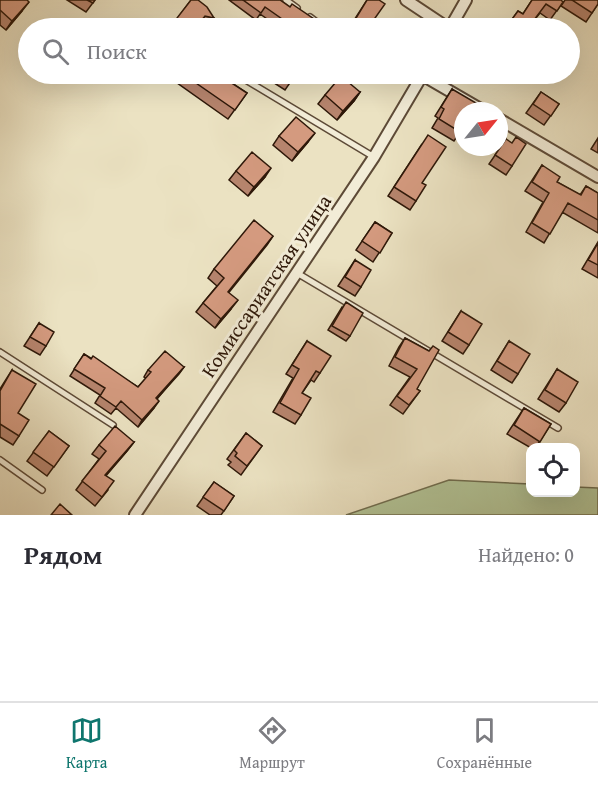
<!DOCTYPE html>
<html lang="ru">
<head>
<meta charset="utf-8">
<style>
  :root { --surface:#fff; --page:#f7f7f7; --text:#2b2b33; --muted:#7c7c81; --line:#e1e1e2; --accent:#0f766e }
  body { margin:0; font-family:"Gentium Book Plus",serif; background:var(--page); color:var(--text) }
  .controls { position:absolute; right:18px; bottom:18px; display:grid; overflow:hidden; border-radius:12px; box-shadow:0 6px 24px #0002 }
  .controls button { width:54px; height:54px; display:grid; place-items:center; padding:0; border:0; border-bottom:2px solid var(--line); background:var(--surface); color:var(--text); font:30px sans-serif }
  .compass { position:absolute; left:454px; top:102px; width:54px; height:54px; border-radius:50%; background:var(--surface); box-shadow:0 6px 24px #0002; rotate:60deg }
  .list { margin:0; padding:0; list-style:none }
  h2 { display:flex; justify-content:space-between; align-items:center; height:78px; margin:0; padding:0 24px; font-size:26px }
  h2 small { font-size:20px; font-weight:400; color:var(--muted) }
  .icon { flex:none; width:33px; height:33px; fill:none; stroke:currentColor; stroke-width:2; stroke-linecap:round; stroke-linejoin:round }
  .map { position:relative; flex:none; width:598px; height:515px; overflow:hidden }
  .search { position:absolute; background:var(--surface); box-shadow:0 6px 24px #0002; left:18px; right:18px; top:18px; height:66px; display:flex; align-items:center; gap:15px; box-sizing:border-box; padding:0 21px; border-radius:33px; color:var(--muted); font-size:22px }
  .sheet { height:186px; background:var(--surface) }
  nav { display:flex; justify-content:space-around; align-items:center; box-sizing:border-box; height:84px; border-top:2px solid var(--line); background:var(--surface); font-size:16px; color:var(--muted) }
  nav a { display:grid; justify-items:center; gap:3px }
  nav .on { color:var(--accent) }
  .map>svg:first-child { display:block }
</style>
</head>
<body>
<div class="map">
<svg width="598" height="515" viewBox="0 0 598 515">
  <rect width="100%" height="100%" fill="#ebe2c2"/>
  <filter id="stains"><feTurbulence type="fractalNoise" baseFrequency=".00333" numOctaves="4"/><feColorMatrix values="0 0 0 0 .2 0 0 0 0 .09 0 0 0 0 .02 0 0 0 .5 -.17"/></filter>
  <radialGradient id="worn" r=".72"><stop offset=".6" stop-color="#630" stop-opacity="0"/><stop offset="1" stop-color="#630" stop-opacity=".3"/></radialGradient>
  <!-- green -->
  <path fill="#b2c497" stroke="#706e50" stroke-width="1.5" d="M449,480L530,484V493H576V487L598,488V515H346Z"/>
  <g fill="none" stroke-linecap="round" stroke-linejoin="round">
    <!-- lane casing -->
    <g stroke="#5d4a37" stroke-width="8">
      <path id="lane" d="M286,0L297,8
        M310,17L323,27
        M236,74L374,157
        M297,273L558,428
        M0,352L113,425
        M0,460L42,490"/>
    </g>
    <!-- street casing -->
    <g stroke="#5d4a37" stroke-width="14">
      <path id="street" d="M406,0L448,28
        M450,28L466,0
        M422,75L484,111
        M499,119L598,177
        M135,515L374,157L423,74"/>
    </g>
    <!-- lane -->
    <use href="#lane" stroke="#f2ecd7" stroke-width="5"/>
    <!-- street -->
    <use href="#street" stroke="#f2ecd7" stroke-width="10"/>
  </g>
  <!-- wall -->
  <path fill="#b6846d" stroke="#2e1809" stroke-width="1.5" d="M0,0L22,11L6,30L0,25Z
    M67,0H95L86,12Z
    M191,0L208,27L198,25L196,28H173L171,27Z
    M229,0H280L308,28H280L260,14L256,20Z
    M367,0L368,28H349Z
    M532,0L563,2L550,20L540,13L528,28H506L518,11L523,14Z
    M565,0H598V4L586,22L561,6Z
    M178,74H218L247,93L228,119L173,80Z
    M272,74H296L285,90L268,79Z
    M472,74H486L481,80Z
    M452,89L460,132L454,141L432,128L438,118L435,116Z
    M360,92L354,101L337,120L318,104L325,95Z
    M541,92L559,104L544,125L526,113Z
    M279,136L308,142L292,161L273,145Z
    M598,138V153L591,149Z
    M506,139L512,166L506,175L489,164Z
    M422,144L416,201L410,210L388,196Z
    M542,165L557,182L580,195L586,186L598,193V233L562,212L544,243L526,232L543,202L525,191Z
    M236,171L265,177L248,196L229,180Z
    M375,222L392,233L373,262L356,250Z
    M273,236L228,292L231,309L215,328L196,312L203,303L217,286L208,278L214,269Z
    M598,242V278L582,269Z
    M355,260L361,287L355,296L338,286Z
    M342,307L350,336L346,341L328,330Z
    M461,311L469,345L463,354L442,341Z
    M39,323L46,346L40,355L24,346Z
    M405,338L429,351L417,389L420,391L403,414L390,405L410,377L389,366L399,347Z
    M307,341L320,373L314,382L311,380L302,393L301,415L295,424L273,412L293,378L286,374Z
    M509,341L518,374L512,383L491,370Z
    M84,354L138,387L146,378L144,377L148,370L184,367L157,399L154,408L138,427L116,408L111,414L95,403L100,395L70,376Z
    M557,369L566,403L559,412L538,399Z
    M12,370L18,413L19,436L13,445L0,437V389Z
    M524,408L551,424L536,447H531V448L507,434Z
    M49,431L69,446L47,476L27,461Z
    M246,433L262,446L241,475L228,465L231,462L227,459Z
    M134,442L127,451L106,475L108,490L95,506L76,490L99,459L92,454L99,445Z
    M214,482L234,496L221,515H210L197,506Z"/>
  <!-- shaded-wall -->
  <path fill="#946c59" stroke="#2e1809" stroke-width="1.5" d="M29,2L22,11L6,30L12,21Z
    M205,16L214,18L208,27L198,25L195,28Z
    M360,92L354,101L337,120L343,111Z
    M315,133L308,142L292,161L298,152Z
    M271,168L265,177L248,196L254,187Z
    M273,236L267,245L222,301L228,292Z
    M238,300L231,309L215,328L221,319Z
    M184,367L179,374L151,405L156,398Z
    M159,401L154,408L138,427L142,420Z
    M134,442L127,451L99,484L105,475Z"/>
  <!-- building -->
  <path fill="#d49a7f" stroke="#2e1809" stroke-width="1.5" d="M0,0H27L29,2L12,21L0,10Z
    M87,0H95L93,3Z
    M191,0H198L207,7L214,18L205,16L195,28H191L177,18Z
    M243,0H280L290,7L292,4L314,19L307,28H295L265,7L261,13Z
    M367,0H379L385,4L368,28H360L353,23Z
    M532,0H561L563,2L557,11L546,4L528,28H511L507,26L518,11L523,14Z
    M572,0H598V4L592,13Z
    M243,23L251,28H239Z
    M183,74H218L247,93L235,110Z
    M279,74H296L291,81Z
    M341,76L360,92L343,111L325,95Z
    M452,89L476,103L472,111H463V126L460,132L439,119L444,109L441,107Z
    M541,92L559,104L551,116L533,104Z
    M296,117L315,133L298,152L279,136Z
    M428,135L446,147L422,183L426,185L416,201L394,187Z
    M516,137L526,144L512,166L495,155L506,139L512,143Z
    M252,152L271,168L254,187L236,171Z
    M542,165L560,177L557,182L581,195L586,186L598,193V220L568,203L550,234L532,223L549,193L532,182Z
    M254,220L273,236L228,292L238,300L221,319L203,303L224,278L214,269Z
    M375,222L392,233L380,253L362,241Z
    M598,243V265L588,260Z
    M355,260L371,270L361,287L345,277Z
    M346,302L363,313L350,336L332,326Z
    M461,311L482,324L469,345L448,332Z
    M39,323L54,332L46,346L30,337Z
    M405,338L429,351L433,346L439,350L417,389L420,391L409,405L397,396L417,369L395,357Z
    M307,341L331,356L320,373L316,371L302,393L311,398L301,415L280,403L299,369L292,365Z
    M509,341L530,354L518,374L497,361Z
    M165,351L184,367L156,398L159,401L142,420L121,401L116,407L100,396L105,388L74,369L84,354L91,359L93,356L138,387L151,372L148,370Z
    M557,369L578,382L566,403L545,390Z
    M12,370L36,384L18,413L29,420L19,436L0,424V391Z
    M524,408L551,424L540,442L514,425Z
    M115,426L134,442L105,475L114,481L102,497L82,481L106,451L99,445Z
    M49,431L69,446L54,467L33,452Z
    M246,433L262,446L247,466L235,456L237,453L234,450Z
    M214,482L234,496L224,511L203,497Z
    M60,504L72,515H51Z"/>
  <g text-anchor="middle" stroke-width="6" stroke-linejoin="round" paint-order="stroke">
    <!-- street labels -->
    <g font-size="20" fill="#2e1809" stroke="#f2ecd7">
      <text transform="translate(266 286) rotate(-56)" y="7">Комиссариатская улица</text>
    </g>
  </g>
  <rect width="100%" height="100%" filter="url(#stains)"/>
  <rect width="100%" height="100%" fill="url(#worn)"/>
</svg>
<div class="controls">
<button><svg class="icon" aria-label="locate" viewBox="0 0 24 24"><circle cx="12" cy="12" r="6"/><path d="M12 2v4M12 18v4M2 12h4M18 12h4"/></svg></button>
</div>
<svg class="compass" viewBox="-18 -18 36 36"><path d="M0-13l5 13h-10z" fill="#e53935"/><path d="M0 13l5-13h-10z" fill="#7c7c81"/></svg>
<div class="search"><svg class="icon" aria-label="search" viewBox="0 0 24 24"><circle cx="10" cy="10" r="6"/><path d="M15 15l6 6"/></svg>Поиск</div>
</div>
<section class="sheet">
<h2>Рядом<small>Найдено: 0</small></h2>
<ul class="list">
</ul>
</section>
<nav>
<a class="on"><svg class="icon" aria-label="map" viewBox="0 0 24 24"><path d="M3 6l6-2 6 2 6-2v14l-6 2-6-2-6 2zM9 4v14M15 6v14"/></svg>Карта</a>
<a><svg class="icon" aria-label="directions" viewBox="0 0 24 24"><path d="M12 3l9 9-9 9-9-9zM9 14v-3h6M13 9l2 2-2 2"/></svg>Маршрут</a>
<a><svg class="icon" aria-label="saved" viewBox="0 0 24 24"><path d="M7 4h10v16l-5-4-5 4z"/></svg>Сохранённые</a>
</nav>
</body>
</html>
